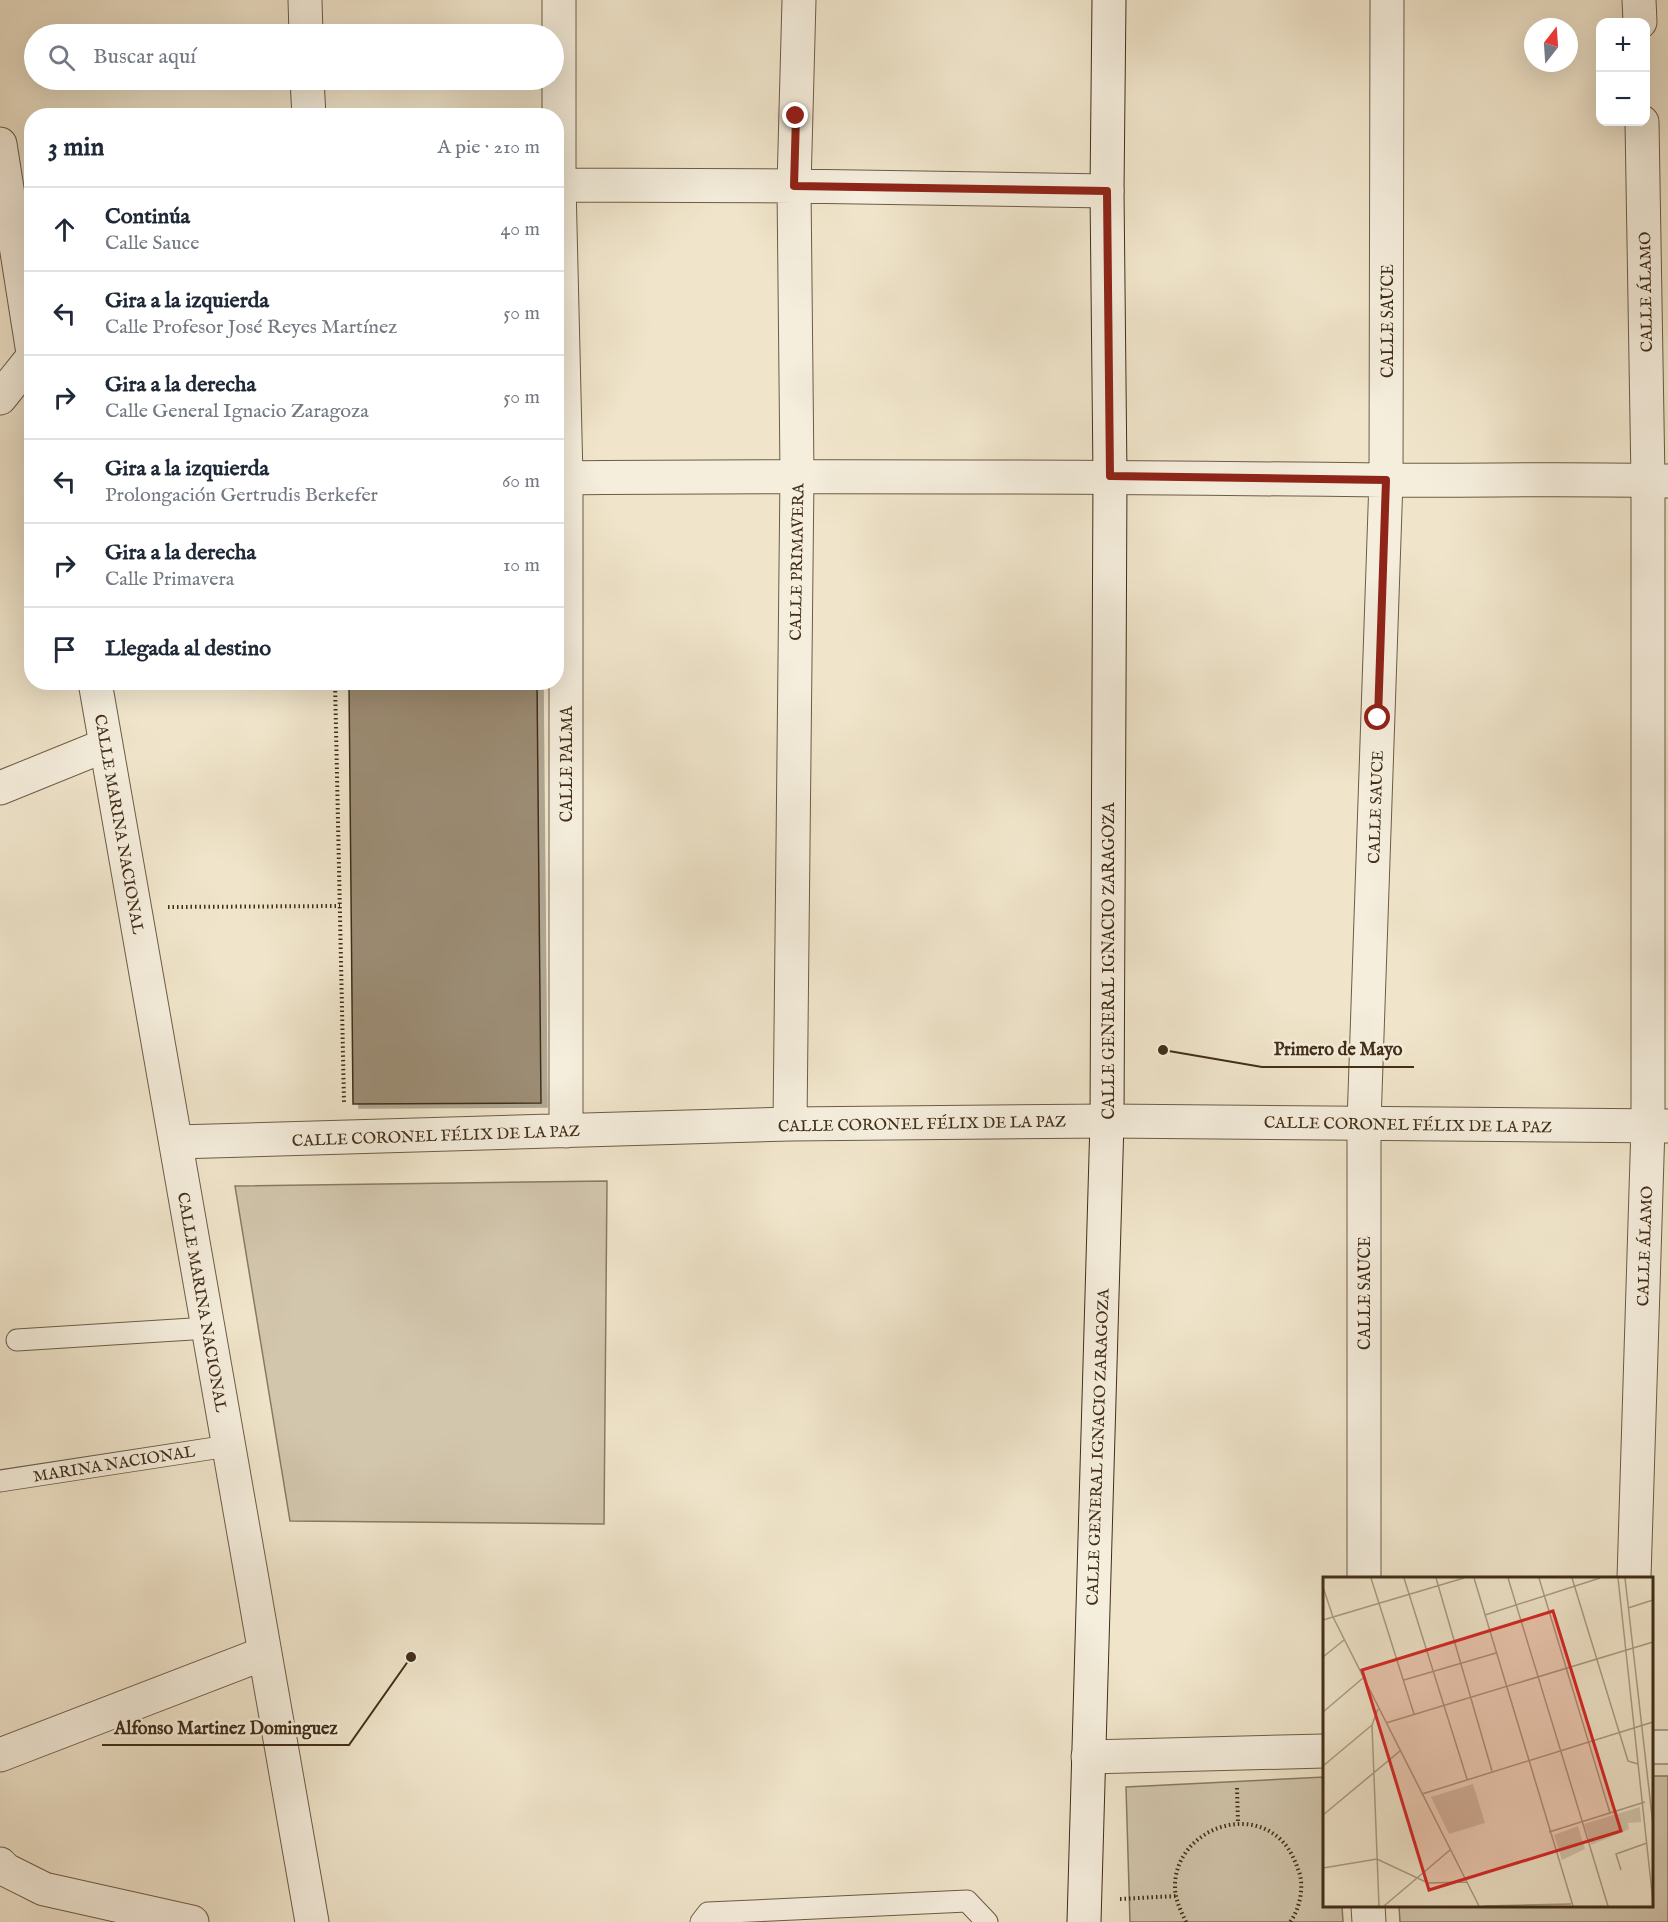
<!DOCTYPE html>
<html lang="es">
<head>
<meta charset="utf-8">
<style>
  :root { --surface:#fff; --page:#f2f2f3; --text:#1f2937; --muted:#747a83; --line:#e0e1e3 }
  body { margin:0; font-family:"IM FELL English",serif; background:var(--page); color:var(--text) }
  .controls { position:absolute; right:18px; top:18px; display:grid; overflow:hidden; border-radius:12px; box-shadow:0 6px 24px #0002 }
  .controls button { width:54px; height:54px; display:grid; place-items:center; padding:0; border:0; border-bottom:2px solid var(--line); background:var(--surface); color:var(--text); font:30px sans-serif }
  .compass { position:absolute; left:1524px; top:18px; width:54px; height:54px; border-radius:50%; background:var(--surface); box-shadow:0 6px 24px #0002; rotate:17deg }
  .stop { position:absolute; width:18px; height:18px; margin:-14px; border:4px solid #8f2418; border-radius:50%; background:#fff }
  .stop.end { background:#8f2418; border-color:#fff; box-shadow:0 2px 6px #0008 }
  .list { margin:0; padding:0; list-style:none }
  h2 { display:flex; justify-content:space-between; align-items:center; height:78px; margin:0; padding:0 24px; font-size:26px }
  h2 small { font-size:20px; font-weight:400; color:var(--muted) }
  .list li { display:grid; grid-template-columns:39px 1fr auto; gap:18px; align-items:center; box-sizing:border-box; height:84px; padding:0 24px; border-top:2px solid var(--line) }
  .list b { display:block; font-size:22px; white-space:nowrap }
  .list p { margin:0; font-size:20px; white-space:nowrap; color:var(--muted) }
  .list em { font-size:20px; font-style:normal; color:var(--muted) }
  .icon { flex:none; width:33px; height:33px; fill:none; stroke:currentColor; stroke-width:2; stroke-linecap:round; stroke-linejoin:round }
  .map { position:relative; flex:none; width:1668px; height:1922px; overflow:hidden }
  .search { position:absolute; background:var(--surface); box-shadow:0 6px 24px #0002; left:24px; top:24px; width:540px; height:66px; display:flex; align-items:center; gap:15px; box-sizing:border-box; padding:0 21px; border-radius:33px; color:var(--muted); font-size:22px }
  .panel { position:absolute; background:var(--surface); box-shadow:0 6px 24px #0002; left:24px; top:108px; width:540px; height:582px; border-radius:24px }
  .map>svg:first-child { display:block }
</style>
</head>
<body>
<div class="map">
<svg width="1668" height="1922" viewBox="0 0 1668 1922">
  <defs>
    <filter id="shadow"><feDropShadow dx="6" dy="4" stdDeviation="0" flood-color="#0004"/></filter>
  </defs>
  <rect width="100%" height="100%" fill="#f0e5cb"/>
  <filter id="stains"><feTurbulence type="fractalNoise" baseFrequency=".00333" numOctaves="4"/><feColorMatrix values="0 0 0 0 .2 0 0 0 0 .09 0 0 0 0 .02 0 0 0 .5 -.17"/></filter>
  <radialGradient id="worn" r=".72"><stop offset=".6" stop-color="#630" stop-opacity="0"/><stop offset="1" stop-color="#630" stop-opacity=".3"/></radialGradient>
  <!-- green -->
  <path fill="#d2c6ad" stroke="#8a7a62" stroke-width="1.5" d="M607,1181L604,1524L290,1521L235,1186Z
    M1652,1776H1668V1922H1400L1399,1906H1652Z
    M1324,1777V1906H1342L1343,1922H1130L1126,1787Z"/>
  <!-- building -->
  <path fill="#9c8d75" stroke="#412e18" stroke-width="1.5" filter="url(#shadow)" d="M349,682H537L541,1103L353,1104Z"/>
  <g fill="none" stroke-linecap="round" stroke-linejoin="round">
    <!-- service casing -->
    <g stroke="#6d5c45" stroke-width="23">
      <path id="service" d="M17,1340L208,1328
        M0,1481L228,1446
        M701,1922L708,1913L967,1901L987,1922"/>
    </g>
    <!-- minor casing -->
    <g stroke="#6d5c45" stroke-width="35">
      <path id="minor" d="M305,0L306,34
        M559,0V185L566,477V1131
        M1639,0L1640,22
        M307,80L309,116
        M0,144L32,347
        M556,185L794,186L1107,191
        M0,398L32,358
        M556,478C832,475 1108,477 1383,480C1478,481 1573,478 1668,481
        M95,682L312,1922
        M0,788L106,745
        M790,1124L797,475L794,186L799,0
        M176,1142L790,1124L1107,1121L1668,1126
        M1364,1578V1123L1386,480L1387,0
        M1634,1578L1648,1126V480L1642,122
        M1652,1747H1668
        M0,1755L265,1653
        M1088,1757L1324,1751
        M0,1864L6,1870L44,1889L192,1922
        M1368,1906L1369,1922"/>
    </g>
    <!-- secondary casing -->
    <g stroke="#412e18" stroke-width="35">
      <path id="secondary" d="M1084,1922L1107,1121L1110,476L1107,191L1109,0"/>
    </g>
    <!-- path -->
    <path stroke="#412e18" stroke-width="4" stroke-dasharray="1.5 3" stroke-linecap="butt" d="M335,682L344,1102
      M168,907L340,906
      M1237,1788L1238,1823
      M1120,1899L1177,1896
      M1186,1922C1181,1911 1175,1900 1175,1887C1174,1836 1240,1804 1279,1838C1289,1847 1294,1858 1298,1869C1305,1885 1300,1909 1290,1922"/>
    <!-- service -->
    <use href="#service" stroke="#f5eedd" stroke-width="21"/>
    <!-- minor -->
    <use href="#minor" stroke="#f5eedd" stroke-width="33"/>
    <!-- secondary -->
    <use href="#secondary" stroke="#f5eedd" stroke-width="33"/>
  </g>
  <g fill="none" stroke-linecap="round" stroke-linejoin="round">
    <!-- route -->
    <path stroke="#8f2418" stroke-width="8" d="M796,116L794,186L1107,191L1110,476L1386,480L1378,718"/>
  </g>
  <g text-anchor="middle" stroke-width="5" stroke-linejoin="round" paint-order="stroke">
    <!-- street labels -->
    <g font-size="16" fill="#412e18" stroke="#f5eedd">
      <text transform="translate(1645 292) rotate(-91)" y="6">CALLE ÁLAMO</text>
      <text transform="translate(1387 321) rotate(-90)" y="6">CALLE SAUCE</text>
      <text transform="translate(796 562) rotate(-89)" y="6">CALLE PRIMAVERA</text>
      <text transform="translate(566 764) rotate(-90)" y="6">CALLE PALMA</text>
      <text transform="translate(1375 807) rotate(-88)" y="6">CALLE SAUCE</text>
      <text transform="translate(120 824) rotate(80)" y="6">CALLE MARINA NACIONAL</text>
      <text transform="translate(1108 961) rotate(-90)" y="6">CALLE GENERAL IGNACIO ZARAGOZA</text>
      <text transform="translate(922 1123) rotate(-1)" y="6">CALLE CORONEL FÉLIX DE LA PAZ</text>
      <text transform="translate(1408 1124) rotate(1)" y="6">CALLE CORONEL FÉLIX DE LA PAZ</text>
      <text transform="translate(436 1135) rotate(-2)" y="6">CALLE CORONEL FÉLIX DE LA PAZ</text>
      <text transform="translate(1644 1246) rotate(-88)" y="6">CALLE ÁLAMO</text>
      <text transform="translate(1364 1293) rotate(-90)" y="6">CALLE SAUCE</text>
      <text transform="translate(203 1302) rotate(80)" y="6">CALLE MARINA NACIONAL</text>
      <text transform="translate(1097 1447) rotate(-88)" y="6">CALLE GENERAL IGNACIO ZARAGOZA</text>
      <text transform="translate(114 1463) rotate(-9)" y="6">MARINA NACIONAL</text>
    </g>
  </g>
  <!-- overview -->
  <g transform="translate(1323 1577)">
    <rect width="330" height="330" fill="#f0e5cb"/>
    <path d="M150,207L162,246L126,257L108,220ZM317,230L318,245L305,246L306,252L268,268L261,247ZM255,249L262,272L239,283L231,258Z" fill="#d2c6ad"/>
    <path fill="none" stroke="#aa9c83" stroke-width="1.5" d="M48,1L91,137M81,1L144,202M113,1L169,194M151,1L250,329M185,1L285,329M216,1L287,236M249,1L305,184L315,187M295,1L330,325M302,1L330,248M0,10L10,40L156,329M305,31L330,23M162,38L277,1M0,43L141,1M0,80L21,63M81,103L173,76M55,132L49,148L56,329M0,135L40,101M63,146L330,65M0,189L49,148M99,217L330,145M0,238L77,174M226,255L322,225M0,291L54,282L105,306L144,305M298,293L293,277L324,266M61,329L127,273M161,329L248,327"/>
    <path fill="#d62828" fill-opacity="0.15" stroke="#d62828" stroke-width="3" d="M230,34L298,254L106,313L39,93Z"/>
    <rect width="330" height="330" fill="none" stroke="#412e18" stroke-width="3"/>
  </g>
  <!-- callouts -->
  <path fill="none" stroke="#412e18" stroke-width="2" d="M1163 1050L1262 1067H1414M411 1657L349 1745H102"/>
  <g fill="#412e18" stroke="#f5eedd" stroke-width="2">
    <circle cx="1163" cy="1050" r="6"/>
    <circle cx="411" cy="1657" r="6"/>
  </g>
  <g font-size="18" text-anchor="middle" font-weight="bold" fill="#412e18" stroke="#f5eedd" stroke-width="5" stroke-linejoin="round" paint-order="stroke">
    <text x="1338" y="1055">Primero de Mayo</text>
    <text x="226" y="1734">Alfonso Martinez Dominguez</text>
  </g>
  <rect width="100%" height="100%" filter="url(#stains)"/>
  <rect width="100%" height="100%" fill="url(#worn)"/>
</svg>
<div class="controls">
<button>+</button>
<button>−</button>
</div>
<svg class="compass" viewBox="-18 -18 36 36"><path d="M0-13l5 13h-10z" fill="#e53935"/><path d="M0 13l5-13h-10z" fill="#747a83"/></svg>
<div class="stop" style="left:1378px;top:718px"></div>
<div class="stop end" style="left:796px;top:116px"></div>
<div class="search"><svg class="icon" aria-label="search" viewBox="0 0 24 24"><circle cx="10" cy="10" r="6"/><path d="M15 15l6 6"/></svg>Buscar aquí</div>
<section class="panel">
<h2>3 min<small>A pie · 210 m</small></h2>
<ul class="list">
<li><svg class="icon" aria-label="ahead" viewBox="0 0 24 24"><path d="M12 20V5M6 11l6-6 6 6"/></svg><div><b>Continúa</b><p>Calle Sauce</p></div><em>40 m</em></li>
<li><svg class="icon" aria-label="left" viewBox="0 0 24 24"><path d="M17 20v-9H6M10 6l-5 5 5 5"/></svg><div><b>Gira a la izquierda</b><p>Calle Profesor José Reyes Martínez</p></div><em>50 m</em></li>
<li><svg class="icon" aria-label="right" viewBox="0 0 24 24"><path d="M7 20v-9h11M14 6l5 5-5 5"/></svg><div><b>Gira a la derecha</b><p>Calle General Ignacio Zaragoza</p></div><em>50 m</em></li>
<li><svg class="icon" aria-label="left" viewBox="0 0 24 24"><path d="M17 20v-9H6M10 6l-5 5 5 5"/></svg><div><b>Gira a la izquierda</b><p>Prolongación Gertrudis Berkefer</p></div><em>60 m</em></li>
<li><svg class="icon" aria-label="right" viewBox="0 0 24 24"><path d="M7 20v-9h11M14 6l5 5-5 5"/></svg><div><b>Gira a la derecha</b><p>Calle Primavera</p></div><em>10 m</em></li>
<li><svg class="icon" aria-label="arrive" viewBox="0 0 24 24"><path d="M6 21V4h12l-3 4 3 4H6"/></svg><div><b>Llegada al destino</b></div></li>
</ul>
</section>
</div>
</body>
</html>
